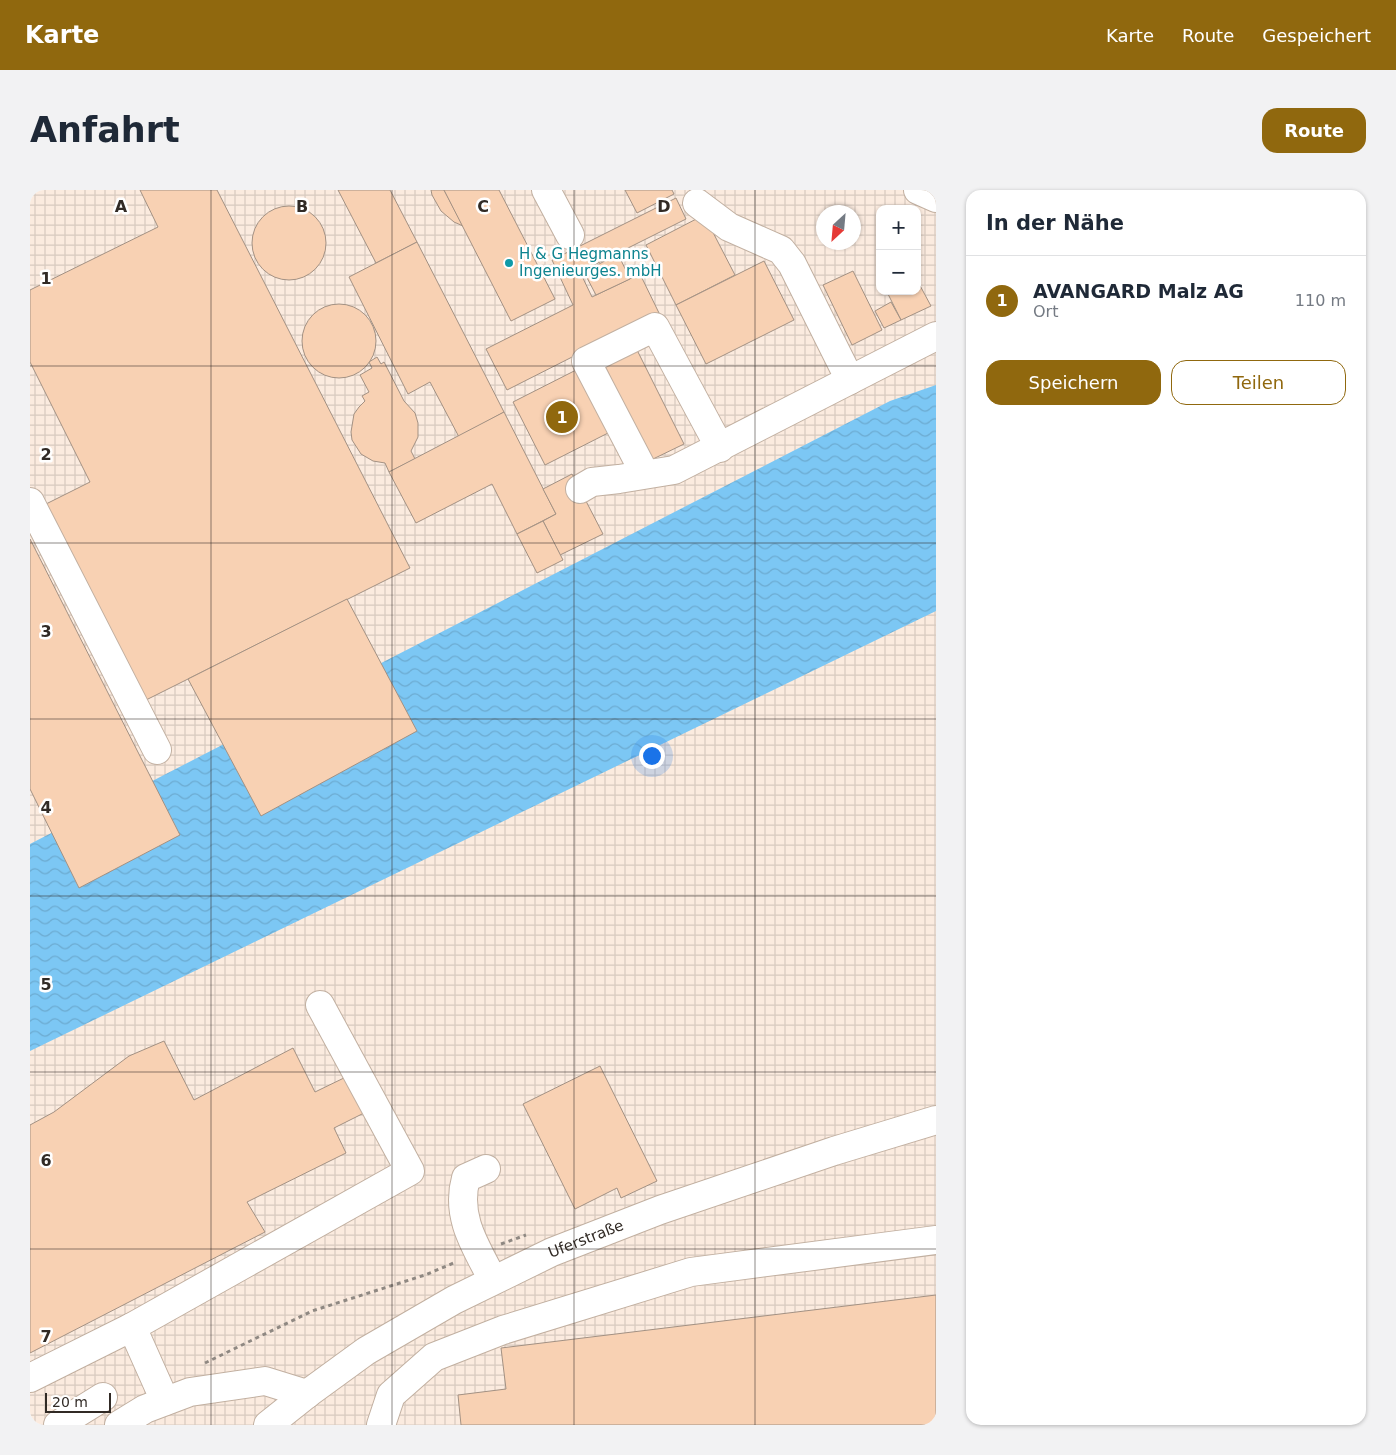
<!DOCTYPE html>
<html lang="de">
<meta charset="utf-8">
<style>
body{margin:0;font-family:"DejaVu Sans",sans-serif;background:#f2f2f3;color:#1f2937}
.controls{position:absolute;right:15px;top:15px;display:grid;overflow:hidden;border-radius:10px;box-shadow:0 1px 4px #0004}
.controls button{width:45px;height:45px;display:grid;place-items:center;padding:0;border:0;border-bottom:1px solid #e0e1e3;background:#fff;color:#1f2937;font:25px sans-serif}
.compass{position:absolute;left:786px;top:15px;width:45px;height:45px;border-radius:50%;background:#fff;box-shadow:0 1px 4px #0004;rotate:206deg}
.scale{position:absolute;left:15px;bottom:12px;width:66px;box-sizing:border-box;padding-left:5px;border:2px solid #312a25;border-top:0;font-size:14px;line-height:18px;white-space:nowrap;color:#312a25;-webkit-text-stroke:4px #fff;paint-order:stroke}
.you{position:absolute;left:621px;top:565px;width:18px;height:18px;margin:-12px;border:4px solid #fff;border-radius:50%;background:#1a73e8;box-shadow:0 0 0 8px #1a73e833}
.badge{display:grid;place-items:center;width:32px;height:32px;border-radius:50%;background:#90680e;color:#fff;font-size:16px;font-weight:700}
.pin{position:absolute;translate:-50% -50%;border:2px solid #fff;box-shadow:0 1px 5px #0006}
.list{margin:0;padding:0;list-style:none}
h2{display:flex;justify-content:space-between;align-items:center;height:65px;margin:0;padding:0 20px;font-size:21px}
h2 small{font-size:16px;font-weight:400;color:#747a83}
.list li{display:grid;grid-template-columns:32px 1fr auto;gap:15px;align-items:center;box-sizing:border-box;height:90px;padding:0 20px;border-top:1px solid #e0e1e3}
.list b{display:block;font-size:19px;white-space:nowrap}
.list p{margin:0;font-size:16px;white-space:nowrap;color:#747a83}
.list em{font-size:16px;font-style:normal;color:#747a83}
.actions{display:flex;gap:10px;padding:15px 20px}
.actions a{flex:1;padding:11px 0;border:1px solid #90680e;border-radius:15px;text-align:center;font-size:18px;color:#90680e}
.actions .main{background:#90680e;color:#fff}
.map{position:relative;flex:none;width:906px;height:1235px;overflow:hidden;border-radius:15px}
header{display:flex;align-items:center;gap:30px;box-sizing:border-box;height:70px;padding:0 25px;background:#90680e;color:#fff}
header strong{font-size:24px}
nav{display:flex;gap:28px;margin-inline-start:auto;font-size:18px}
.intro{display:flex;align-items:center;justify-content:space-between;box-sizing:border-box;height:120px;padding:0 30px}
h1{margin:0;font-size:35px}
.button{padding:12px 22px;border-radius:15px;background:#90680e;color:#fff;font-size:18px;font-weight:700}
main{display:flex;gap:30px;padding:0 30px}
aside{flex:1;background:#fff;border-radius:15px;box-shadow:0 1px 4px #0004}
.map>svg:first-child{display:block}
.industrial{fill:url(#industrial-grid);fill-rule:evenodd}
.water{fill:url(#water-waves)}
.building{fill:#f8d1b3;stroke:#a39183}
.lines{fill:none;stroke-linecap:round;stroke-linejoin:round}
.minor-casing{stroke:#c2b0a1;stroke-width:30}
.major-casing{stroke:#c2b0a1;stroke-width:30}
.path{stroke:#8f8882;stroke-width:3;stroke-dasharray:4 4;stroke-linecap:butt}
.minor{stroke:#fff;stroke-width:28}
.major{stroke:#fff;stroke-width:28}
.grid{fill:none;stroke:#312a25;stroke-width:1;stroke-opacity:0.55}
.culture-dot{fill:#0f9aa8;stroke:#fff;stroke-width:2}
.labels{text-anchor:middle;stroke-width:5;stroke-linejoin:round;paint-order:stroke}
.culture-label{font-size:15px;fill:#0d838f;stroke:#fff;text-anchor:start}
.street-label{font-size:15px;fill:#312a25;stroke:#fff}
.grid-label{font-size:16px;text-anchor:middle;font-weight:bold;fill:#312a25;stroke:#fff;stroke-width:5;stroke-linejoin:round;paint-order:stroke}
</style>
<header>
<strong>Karte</strong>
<nav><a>Karte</a><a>Route</a><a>Gespeichert</a></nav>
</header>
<div class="intro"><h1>Anfahrt</h1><a class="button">Route</a></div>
<main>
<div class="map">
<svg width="906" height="1235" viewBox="0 0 906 1235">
<defs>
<pattern id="industrial-grid" width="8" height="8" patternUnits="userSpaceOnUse" patternTransform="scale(1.25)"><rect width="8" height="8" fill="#fbebdf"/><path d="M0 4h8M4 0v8" fill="none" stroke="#d8cabf"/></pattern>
<pattern id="water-waves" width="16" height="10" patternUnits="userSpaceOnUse" patternTransform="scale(1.25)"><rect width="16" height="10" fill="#7cc7f4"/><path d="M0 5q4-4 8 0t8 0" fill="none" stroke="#6cabd1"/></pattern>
</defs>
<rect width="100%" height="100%" fill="#fff7f0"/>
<path class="industrial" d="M 0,0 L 906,0 L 906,1235 L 0,1235 ZM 850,19 L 887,19 L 887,101 L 850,101 ZM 794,22 L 824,22 L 824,52 L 794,52 Z"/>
<path class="water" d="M 906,195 L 906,421 L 0,861 L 0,654 L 860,211 Z"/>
<g class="building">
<path d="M 110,0 L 187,0 L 380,378 L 116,510 L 16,314 L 60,292 L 0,172 L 0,100 L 128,37 Z"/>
<path d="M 308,0 L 360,0 L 387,52 L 346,73 Z"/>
<path d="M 401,0 L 414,0 L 433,36 L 424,32 L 411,21 L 402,5 Z"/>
<path d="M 414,0 L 469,0 L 525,109 L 481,131 Z"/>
<path d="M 595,0 L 642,0 L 644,4 L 607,23 Z"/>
<path d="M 646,8 L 656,29 L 550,82 L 562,107 L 610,84 L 629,123 L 477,200 L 456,159 L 543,115 L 522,70 Z"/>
<circle cx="259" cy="53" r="37"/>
<path d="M 674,25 L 705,85 L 646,115 L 616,55 Z"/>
<path d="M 387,52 L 474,222 L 429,247 L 400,192 L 378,204 L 319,87 Z"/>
<path d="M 588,64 L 600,89 L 566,105 L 554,82 Z"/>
<path d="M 734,71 L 764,130 L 676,174 L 646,115 Z"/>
<path d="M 823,81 L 852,140 L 822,155 L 793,95 Z"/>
<path d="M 887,90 L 901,116 L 871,130 L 858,104 L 864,101 L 887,101 Z"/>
<path d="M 861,112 L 871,130 L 854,138 L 845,121 Z"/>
<circle cx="309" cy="151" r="37"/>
<path d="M 604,154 L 654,254 L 621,270 L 572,170 Z"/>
<path d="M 347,167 L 351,174 L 354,172 L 374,211 L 385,223 L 388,233 L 388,247 L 381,261 L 385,269 L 359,282 L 355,273 L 343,271 L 331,264 L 322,250 L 321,242 L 324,224 L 329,217 L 335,211 L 332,206 L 339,202 L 330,185 L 342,178 L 339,172 Z"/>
<path d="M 550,178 L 582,241 L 515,275 L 483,212 Z"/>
<path d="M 474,222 L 526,324 L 487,344 L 462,294 L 386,333 L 359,282 Z"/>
<path d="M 542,284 L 573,344 L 530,365 L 513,331 L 526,324 L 513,299 Z"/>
<path d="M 513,331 L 533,370 L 507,383 L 487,344 Z"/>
<path d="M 0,349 L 150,645 L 49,698 L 0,599 Z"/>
<path d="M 317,409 L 387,541 L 231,626 L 158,489 Z"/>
<path d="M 134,851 L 164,910 L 263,858 L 285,902 L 318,886 L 336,922 L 304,938 L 316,963 L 217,1012 L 235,1042 L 0,1163 L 0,935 L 24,922 L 99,866 Z"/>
<path d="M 570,876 L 627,991 L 591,1008 L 587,998 L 545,1019 L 493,914 Z"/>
<path d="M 906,1105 L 906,1235 L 431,1235 L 428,1205 L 476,1199 L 471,1158 Z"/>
</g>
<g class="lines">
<g class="minor-casing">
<g id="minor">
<path d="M 516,0 L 540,45"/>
<path d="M 888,0 L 906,8"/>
<path d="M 667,13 L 699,37 L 751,60 L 762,74 L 820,190"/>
<path d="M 615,284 L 556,171 L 625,137 L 690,258"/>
<path d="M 550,299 L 562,292 L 589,289 L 644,280 L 906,146"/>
<path d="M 0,312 L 127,560"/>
<path d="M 456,979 L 436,988 C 425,1027 446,1057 463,1090"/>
<path d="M 102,1137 L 380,981 L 290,815"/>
<path d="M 0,1188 L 102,1137 L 135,1211"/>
<path d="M 28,1235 L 73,1207"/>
<path d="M 89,1235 L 115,1219 L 160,1202 L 235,1191 L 277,1204"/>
<path d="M 351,1235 L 361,1205 L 404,1167 L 473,1140 L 661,1082 L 906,1050"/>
</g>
</g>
<g class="major-casing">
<g id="major">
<path id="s1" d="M 238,1235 L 277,1204 L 336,1161 L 424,1110 L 522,1062 L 630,1020 L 804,961 L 906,930"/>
</g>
</g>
<g class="path">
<path d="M 471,1054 L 496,1045"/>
<path d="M 175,1173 L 282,1121 L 395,1085 L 426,1072"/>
</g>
<use href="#minor" class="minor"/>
<use href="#major" class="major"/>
</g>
<path class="grid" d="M 181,0 L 181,1235M 362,0 L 362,1235M 544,0 L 544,1235M 725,0 L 725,1235M 0,176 L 906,176M 0,353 L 906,353M 0,529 L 906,529M 0,706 L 906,706M 0,882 L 906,882M 0,1059 L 906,1059"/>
<circle class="culture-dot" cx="479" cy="73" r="5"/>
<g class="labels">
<g class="culture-label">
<text x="489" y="69">H &amp; G Hegmanns<tspan x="489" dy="17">Ingenieurges. mbH</tspan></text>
</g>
<g class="street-label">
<text dy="5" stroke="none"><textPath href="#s1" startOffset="370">Uferstraße</textPath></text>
</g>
</g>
<g class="grid-label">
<text x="91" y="22">A</text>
<text x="272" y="22">B</text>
<text x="453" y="22">C</text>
<text x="634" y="22">D</text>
<text x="16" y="94">1</text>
<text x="16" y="270">2</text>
<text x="16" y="447">3</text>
<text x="16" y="623">4</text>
<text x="16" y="800">5</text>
<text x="16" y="976">6</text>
<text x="16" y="1152">7</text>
</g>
</svg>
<div class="controls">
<button>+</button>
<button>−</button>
</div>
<svg class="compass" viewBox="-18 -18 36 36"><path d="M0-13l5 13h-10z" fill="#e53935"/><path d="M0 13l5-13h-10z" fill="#747a83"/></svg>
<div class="scale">20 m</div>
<div class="you"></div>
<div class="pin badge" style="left:532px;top:227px">1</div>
</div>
<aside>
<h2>In der Nähe<small></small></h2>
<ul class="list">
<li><span class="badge">1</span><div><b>AVANGARD Malz AG</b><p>Ort</p></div><em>110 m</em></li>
</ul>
<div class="actions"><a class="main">Speichern</a><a>Teilen</a></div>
</aside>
</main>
